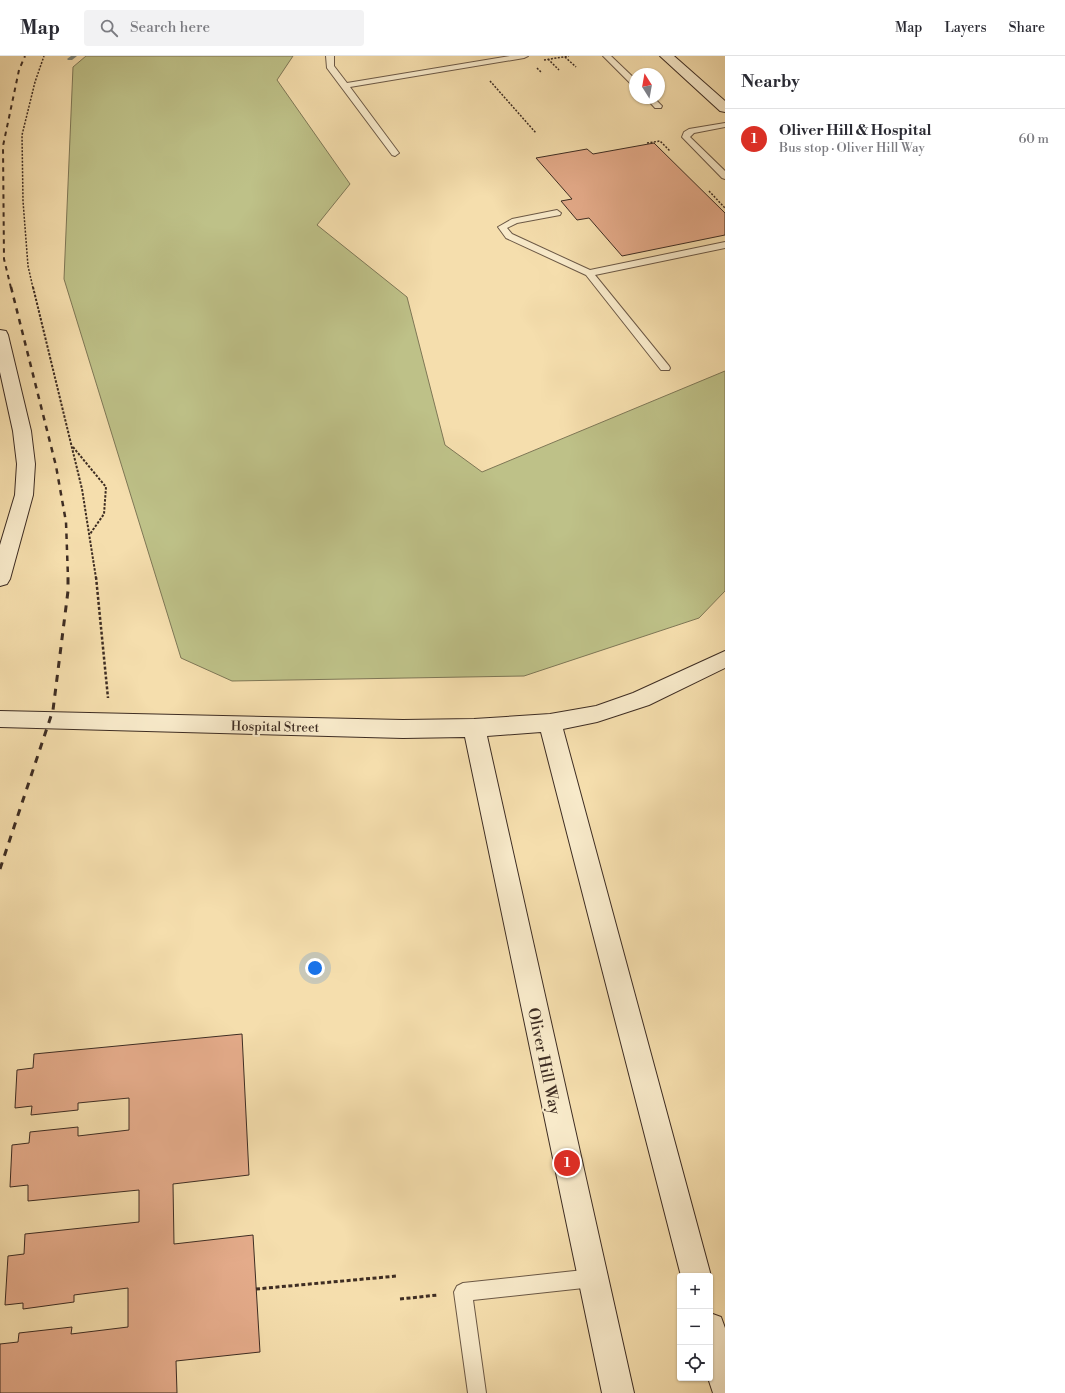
<!DOCTYPE html>
<meta charset="utf-8">
<style>
body{margin:0;font-family:"Libre Bodoni",serif;background:#f2f2f3;color:#2b2b33}
.controls{position:absolute;right:12px;bottom:12px;display:grid;overflow:hidden;border-radius:4px;box-shadow:0 1px 3px #0004}
.controls button{width:36px;height:36px;display:grid;place-items:center;padding:0;border:0;border-bottom:1px solid #e1e1e2;background:#fff;color:#2b2b33;font:20px sans-serif}
.compass{position:absolute;left:629px;top:12px;width:36px;height:36px;border-radius:50%;background:#fff;box-shadow:0 1px 3px #0004;rotate:349deg}
.you{position:absolute;left:315px;top:912px;width:14px;height:14px;margin:-10px;border:3px solid #fff;border-radius:50%;background:#1a73e8;box-shadow:0 0 0 6px #1a73e833}
.badge{display:grid;place-items:center;width:26px;height:26px;border-radius:50%;background:#d93025;color:#fff;font-size:13px;font-weight:700}
.pin{position:absolute;translate:-50% -50%;border:2px solid #fff;box-shadow:0 1px 4px #0006}
.list{margin:0;padding:0;list-style:none}
h2{display:flex;justify-content:space-between;align-items:center;height:52px;margin:0;padding:0 16px;font-size:17px}
h2 small{font-size:13px;font-weight:400;color:#7c7c81}
.list li{display:grid;grid-template-columns:26px 1fr auto;gap:12px;align-items:center;box-sizing:border-box;height:60px;padding:0 16px;border-top:1px solid #e1e1e2}
.list b{display:block;font-size:15px;white-space:nowrap}
.list p{margin:0;font-size:13px;white-space:nowrap;color:#7c7c81}
.list em{font-size:13px;font-style:normal;color:#7c7c81}
.icon{flex:none;width:22px;height:22px;fill:none;stroke:currentColor;stroke-width:2;stroke-linecap:round;stroke-linejoin:round}
.map{position:relative;flex:none;width:725px;height:1337px;overflow:hidden}
header{display:flex;align-items:center;gap:24px;box-sizing:border-box;height:56px;padding:0 20px;background:#fff;border-bottom:1px solid #e1e1e2}
header strong{font-size:19px}
nav{display:flex;gap:22px;margin-inline-start:auto;font-size:14px}
.search{width:280px;height:36px;background:#f2f2f3;display:flex;align-items:center;gap:10px;box-sizing:border-box;padding:0 14px;border-radius:4px;color:#7c7c81;font-size:15px}
main{display:flex}
aside{flex:1;background:#fff}
.map>svg:first-child{display:block}
.green{fill:#bec188;stroke:#7e7756}
.lines{fill:none;stroke-linecap:round;stroke-linejoin:round}
.stream{fill:#788279;fill-rule:evenodd}
.building{fill:#e4ab8a;stroke:#3e2d23}
.lane-casing{stroke:#6c5946;stroke-width:2}
.secondary-casing{stroke:#3e2d23;stroke-width:2}
.path-far3{stroke:#3e2d23;stroke-width:1.5;stroke-dasharray:2 1.5;stroke-linecap:butt}
.path-far2{stroke:#3e2d23;stroke-width:2;stroke-dasharray:2.5 1.5;stroke-linecap:butt}
.path-far1{stroke:#3e2d23;stroke-width:2.5;stroke-dasharray:3 2;stroke-linecap:butt}
.path{stroke:#3e2d23;stroke-width:3;stroke-dasharray:4 2.5;stroke-linecap:butt}
.lane{fill:#f8eaca;fill-rule:evenodd}
.secondary{fill:#f8eaca;fill-rule:evenodd}
.rail-far2{stroke:#3e2d23;stroke-width:2;stroke-dasharray:4.5 4.5;stroke-linecap:butt}
.rail-far1{stroke:#3e2d23;stroke-width:2.5;stroke-dasharray:5.5 5.5;stroke-linecap:butt}
.rail{stroke:#3e2d23;stroke-width:3;stroke-dasharray:7 7;stroke-linecap:butt}
.labels{text-anchor:middle;stroke-width:4;stroke-linejoin:round;paint-order:stroke}
.street-label{font-size:13px;fill:#3e2d23;stroke:#f8eaca}
.near-street-label{font-size:16px;fill:#3e2d23;stroke:#f8eaca}
</style>
<header>
<strong>Map</strong>
<div class="search"><svg class="icon" aria-label="search" viewBox="0 0 24 24"><circle cx="10" cy="10" r="6"/><path d="M15 15l6 6"/></svg>Search here</div>
<nav><a>Map</a><a>Layers</a><a>Share</a></nav>
</header>
<main>
<div class="map">
<svg width="725" height="1337" viewBox="0 0 725 1337">
<rect width="100%" height="100%" fill="#f5dead"/>
<filter id="stains"><feTurbulence type="fractalNoise" baseFrequency=".005" numOctaves="4"/><feColorMatrix values="0 0 0 0 .2 0 0 0 0 .09 0 0 0 0 .02 0 0 0 .5 -.17"/></filter>
<radialGradient id="worn" r=".72"><stop offset=".6" stop-color="#630" stop-opacity="0"/><stop offset="1" stop-color="#630" stop-opacity=".3"/></radialGradient>
<path class="green" d="M 86,0 L 293,0 L 277,24 L 350,128 L 317,169 L 407,241 L 445,389 L 482,416 L 725,315 L 725,535 L 699,562 L 524,620 L 232,625 L 181,602 L 64,223 L 73,11 Z"/>
<g class="lines">
<path class="stream" d="M 71,0 L 77,0 L 72,4 L 68,4 L 67,3 Z"/>
</g>
<g class="building">
<path d="M 654,87 L 725,157 L 725,179 L 622,200 L 589,162 L 577,164 L 561,145 L 572,143 L 536,102 L 587,93 L 593,98 Z"/>
<path d="M 242,978 L 249,1119 L 173,1128 L 174,1188 L 253,1179 L 260,1296 L 176,1305 L 177,1337 L 0,1337 L 0,1288 L 18,1286 L 19,1277 L 72,1271 L 71,1278 L 128,1271 L 128,1232 L 74,1239 L 74,1246 L 23,1253 L 23,1247 L 5,1249 L 8,1200 L 24,1198 L 25,1178 L 139,1166 L 139,1134 L 28,1145 L 28,1129 L 10,1131 L 12,1089 L 29,1087 L 30,1076 L 78,1071 L 78,1080 L 129,1074 L 129,1042 L 78,1047 L 78,1054 L 31,1059 L 32,1050 L 15,1052 L 17,1014 L 33,1012 L 34,998 Z"/>
</g>
<g class="lines">
<g class="lane-casing">
<g id="lane">
<path d="M 326,0 L 334,0 L 334,10 L 347,27 L 510,0 L 528,0 L 524,2 L 350,31 L 399,97 L 395,100 L 392,99 L 327,12 Z"/>
<path d="M 603,0 L 611,0 L 635,23 L 635,29 L 632,29 Z"/>
<path d="M 646,42 L 654,42 L 662,50 L 661,52 L 655,52 Z"/>
<path d="M 725,67 L 725,71 L 694,77 L 690,81 L 725,115 L 725,123 L 722,122 L 682,81 L 684,76 L 689,73 Z"/>
<path d="M 557,154 L 561,157 L 560,159 L 517,167 L 507,172 L 512,178 L 590,214 L 725,186 L 725,192 L 595,219 L 669,310 L 670,312 L 669,314 L 661,314 L 586,219 L 506,182 L 498,171 L 512,163 Z"/>
<path d="M 593,1213 L 599,1216 L 602,1222 L 599,1228 L 593,1231 L 473,1244 L 486,1337 L 468,1337 L 454,1236 L 457,1230 L 463,1227 Z"/>
</g>
</g>
<g class="secondary-casing">
<g id="secondary">
<path d="M 660,0 L 674,0 L 725,45 L 725,56 L 720,55 Z"/>
<path d="M 0,274 L 6,275 L 8,279 L 31,375 L 35,408 L 33,439 L 10,523 L 7,528 L 0,530 L 0,489 L 15,439 L 17,408 L 13,375 L 0,316 Z"/>
<path d="M 725,595 L 725,612 L 649,649 L 597,666 L 563,673 L 711,1220 L 710,1222 L 710,1220 L 681,1220 L 541,676 L 487,680 L 634,1337 L 602,1337 L 465,681 L 403,682 L 0,671 L 0,655 L 403,664 L 474,663 L 550,658 L 596,650 L 633,637 Z"/>
<path d="M 710,1257 L 721,1261 L 725,1272 L 725,1337 L 713,1337 L 708,1322 L 710,1322 Z"/>
</g>
</g>
<g class="path-far3">
<path d="M 565,1 L 576,11"/>
<path d="M 548,3 L 559,14"/>
<path d="M 544,4 L 569,0"/>
<path d="M 537,12 L 542,17"/>
<path d="M 490,25 L 536,77"/>
<path d="M 647,87 L 660,85 L 670,95"/>
<path d="M 709,135 L 725,152"/>
<path d="M 33,232 L 28,210 L 23,145 L 22,79 L 35,26 L 44,0"/>
</g>
<g class="path-far2">
<path d="M 33,231 L 82,433 L 96,522"/>
<path d="M 73,391 L 106,431 L 104,458 L 90,478"/>
</g>
<path class="path-far1" d="M 96,521 L 108,642"/>
<g class="path">
<path d="M 256,1233 L 397,1220"/>
<path d="M 400,1243 L 438,1239"/>
</g>
<use href="#lane" class="lane"/>
<use href="#secondary" class="secondary"/>
<path class="rail-far2" d="M 11,232 L 4,203 L 3,90 L 19,14 L 25,0"/>
<path class="rail-far1" d="M 11,231 L 56,410 L 66,466 L 68,522"/>
<path class="rail" d="M 0,813 L 53,654 L 68,535 L 68,521"/>
</g>
<g class="labels">
<g class="street-label">
<text transform="translate(275 670) rotate(1)" y="5">Hospital Street</text>
</g>
<g class="near-street-label">
<text transform="translate(545 1005) rotate(78)" y="6">Oliver Hill Way</text>
</g>
</g>
<rect width="100%" height="100%" filter="url(#stains)"/>
<rect width="100%" height="100%" fill="url(#worn)"/>
</svg>
<div class="controls">
<button>+</button>
<button>−</button>
<button><svg class="icon" aria-label="locate" viewBox="0 0 24 24"><circle cx="12" cy="12" r="6"/><path d="M12 2v4M12 18v4M2 12h4M18 12h4"/></svg></button>
</div>
<svg class="compass" viewBox="-18 -18 36 36"><path d="M0-13l5 13h-10z" fill="#e53935"/><path d="M0 13l5-13h-10z" fill="#7c7c81"/></svg>
<div class="you"></div>
<div class="pin badge" style="left:567px;top:1107px">1</div>
</div>
<aside>
<h2>Nearby<small></small></h2>
<ul class="list">
<li><span class="badge">1</span><div><b>Oliver Hill &amp; Hospital</b><p>Bus stop · Oliver Hill Way</p></div><em>60 m</em></li>
</ul>
</aside>
</main>
